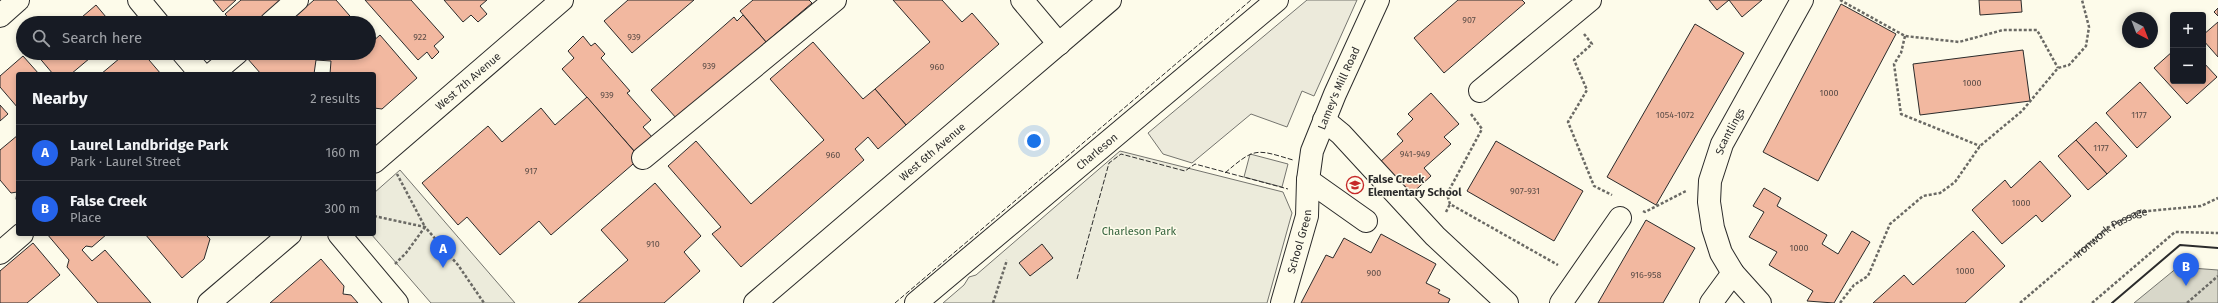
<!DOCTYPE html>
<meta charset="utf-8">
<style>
body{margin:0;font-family:"Fira Sans",sans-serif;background:#20242c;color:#f1f3f6}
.controls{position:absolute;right:12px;top:12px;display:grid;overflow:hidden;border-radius:4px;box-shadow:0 2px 6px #0003}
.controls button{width:36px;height:36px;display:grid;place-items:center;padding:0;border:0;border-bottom:1px solid #363941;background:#171b24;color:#f1f3f6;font:20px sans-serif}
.compass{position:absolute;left:2122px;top:12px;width:36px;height:36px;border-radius:50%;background:#171b24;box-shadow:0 2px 6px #0003;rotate:138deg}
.you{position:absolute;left:1034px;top:141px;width:14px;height:14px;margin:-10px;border:3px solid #fff;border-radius:50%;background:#1a73e8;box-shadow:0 0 0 6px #1a73e833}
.badge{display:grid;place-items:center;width:26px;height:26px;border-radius:50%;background:#2563eb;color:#fff;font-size:13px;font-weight:700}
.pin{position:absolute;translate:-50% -33px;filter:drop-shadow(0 1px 2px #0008)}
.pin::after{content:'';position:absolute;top:21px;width:14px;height:12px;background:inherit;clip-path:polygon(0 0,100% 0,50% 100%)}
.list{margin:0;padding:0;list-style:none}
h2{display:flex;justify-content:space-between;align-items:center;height:52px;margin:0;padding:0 16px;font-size:17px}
h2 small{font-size:13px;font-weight:400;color:#9ea1a6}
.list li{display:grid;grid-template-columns:26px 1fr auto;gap:12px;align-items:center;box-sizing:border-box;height:56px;padding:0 16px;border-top:1px solid #363941}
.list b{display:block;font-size:15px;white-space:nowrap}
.list p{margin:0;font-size:13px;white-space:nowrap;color:#9ea1a6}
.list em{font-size:13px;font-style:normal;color:#9ea1a6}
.icon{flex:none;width:22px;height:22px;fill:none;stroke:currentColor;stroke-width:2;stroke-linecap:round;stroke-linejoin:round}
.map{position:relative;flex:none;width:2218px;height:303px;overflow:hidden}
.search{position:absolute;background:#171b24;box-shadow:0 2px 6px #0003;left:16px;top:16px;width:360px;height:44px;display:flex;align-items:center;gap:10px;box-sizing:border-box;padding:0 14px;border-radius:22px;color:#9ea1a6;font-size:15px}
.panel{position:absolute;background:#171b24;box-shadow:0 2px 6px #0003;left:16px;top:72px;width:360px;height:164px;border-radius:4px}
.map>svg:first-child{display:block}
.green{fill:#ecebdb;stroke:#74746e}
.parking{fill:#eceadb;stroke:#74746e}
.water{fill:#d8d7c9;stroke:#74746e}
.building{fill:#f2b8a0;stroke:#2b2b2b}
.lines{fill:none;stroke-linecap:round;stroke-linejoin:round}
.minor-casing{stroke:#2b2b2b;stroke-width:24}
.major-casing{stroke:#2b2b2b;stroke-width:24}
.path{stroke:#6a6964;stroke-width:2.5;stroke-dasharray:3 2;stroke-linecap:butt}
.minor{stroke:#fdfbea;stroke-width:22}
.major{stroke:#fdfbea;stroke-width:22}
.fence{stroke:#2b2b2b;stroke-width:1;stroke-dasharray:5 2;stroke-linecap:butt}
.wall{stroke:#2b2b2b;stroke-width:2}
.labels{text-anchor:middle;stroke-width:3;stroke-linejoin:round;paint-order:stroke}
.number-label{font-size:9px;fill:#5d4e48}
.street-label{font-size:11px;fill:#2b2b2b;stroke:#fdfbea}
.poi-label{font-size:11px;font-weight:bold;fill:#2b2b2b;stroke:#fdfbea;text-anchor:start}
.park-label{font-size:11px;fill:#34623c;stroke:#fdfbea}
</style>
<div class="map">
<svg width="2218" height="303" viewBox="0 0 2218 303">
<rect width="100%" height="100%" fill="#fdfbea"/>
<g class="green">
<path d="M 1120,151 L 1283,192 L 1292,213 L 1267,303 L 943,303 L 964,285 L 969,277 L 976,275 Z"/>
<path d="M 1250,154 L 1288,164 L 1282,187 L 1244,177 Z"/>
<path d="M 400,170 L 515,303 L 431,303 L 371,234 L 374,234 L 374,193 Z"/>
</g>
<path class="parking" d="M 1307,0 L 1357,0 L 1314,96 L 1302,91 L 1287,127 L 1251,114 L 1192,163 L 1163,154 L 1148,133 Z"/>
<path class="water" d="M 2178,267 L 2218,270 L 2218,303 L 2134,303 Z"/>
<g class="building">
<path d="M 213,0 L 236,0 L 223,12 Z"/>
<path d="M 241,0 L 285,0 L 264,23 L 233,23 L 225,14 Z"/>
<path d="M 314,0 L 336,0 L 356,23 L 288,23 Z"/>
<path d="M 365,0 L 411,0 L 444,37 L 434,46 L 439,52 L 432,59 L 427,52 L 418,60 Z"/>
<path d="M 444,0 L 487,0 L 480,6 L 487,14 L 478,22 L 471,15 L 463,22 Z"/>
<path d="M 628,0 L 694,0 L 632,53 L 604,21 Z"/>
<path d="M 753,0 L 809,0 L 812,3 L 766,42 L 740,11 Z"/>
<path d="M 893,0 L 942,0 L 962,22 L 972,13 L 999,44 L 906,125 L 875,89 L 930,42 Z"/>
<path d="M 1458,0 L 1522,0 L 1525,3 L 1444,73 L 1414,38 Z"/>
<path d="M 1709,0 L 1762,0 L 1742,17 L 1729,0 L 1717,10 Z"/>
<path d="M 1979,0 L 2021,0 L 2022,12 L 1980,15 Z"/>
<path d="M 1841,4 L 1896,34 L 1818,181 L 1763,152 Z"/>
<path d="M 96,5 L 111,23 L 75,23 Z"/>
<path d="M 2218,8 L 2218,16 L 2214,12 Z"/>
<path d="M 743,15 L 766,42 L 677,119 L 651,90 L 734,17 L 737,21 Z"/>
<path d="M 2218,22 L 2218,57 L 2203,40 L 2203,35 Z"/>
<path d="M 1695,24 L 1744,53 L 1656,205 L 1607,177 Z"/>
<path d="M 380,35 L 417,78 L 382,109 L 374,108 L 374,110 L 374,74 L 330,74 L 331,61 L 316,60 L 314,74 L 261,74 L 247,58 L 253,53 L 369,53 L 369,38 L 372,42 Z"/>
<path d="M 583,36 L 591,46 L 595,43 L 605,54 L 601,58 L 630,91 L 627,93 L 651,120 L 643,127 L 653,138 L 636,153 L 562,69 L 574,58 L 568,51 Z"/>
<path d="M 813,42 L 863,99 L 875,89 L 906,125 L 878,149 L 868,137 L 855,149 L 864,160 L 741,267 L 712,234 L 721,227 L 668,166 L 696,141 L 751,204 L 824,140 L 770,79 Z"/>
<path d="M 2023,50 L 2030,101 L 1920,115 L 1913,64 Z"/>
<path d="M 2173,51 L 2173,81 L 2203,81 L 2203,62 L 2217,77 L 2187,104 L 2154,68 Z"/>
<path d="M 40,53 L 96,53 L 71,74 L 53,74 L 37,55 Z"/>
<path d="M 126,53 L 143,53 L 161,74 L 101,74 Z"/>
<path d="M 23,56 L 39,74 L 18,74 L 18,108 L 0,87 L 0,76 Z"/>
<path d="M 2140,82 L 2171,117 L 2137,148 L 2106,113 Z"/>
<path d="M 1431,93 L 1459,124 L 1444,137 L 1451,144 L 1424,168 L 1431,176 L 1409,196 L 1379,163 L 1403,141 L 1397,134 L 1413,119 L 1408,114 Z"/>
<path d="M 587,97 L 640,158 L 551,235 L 539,221 L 500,255 L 467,217 L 458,225 L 422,183 L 488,126 L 502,142 L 541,108 L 555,125 Z"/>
<path d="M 0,105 L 8,114 L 0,121 Z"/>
<path d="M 2096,122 L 2127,156 L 2107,174 L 2076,140 Z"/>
<path d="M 18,135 L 18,202 L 16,199 L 17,192 L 11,193 L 0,180 L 0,150 Z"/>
<path d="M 2076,140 L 2107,174 L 2088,190 L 2058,156 Z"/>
<path d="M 1496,141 L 1583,191 L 1554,241 L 1467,191 Z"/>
<path d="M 2040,161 L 2071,196 L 2042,222 L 2036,215 L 2002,244 L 1972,210 L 2005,180 L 2011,188 Z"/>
<path d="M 655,183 L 701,236 L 684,252 L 700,271 L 664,303 L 578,303 L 628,260 L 601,230 Z"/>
<path d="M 1764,188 L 1781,198 L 1777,206 L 1827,235 L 1822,244 L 1838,254 L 1852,231 L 1870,242 L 1834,303 L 1807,301 L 1813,291 L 1769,265 L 1777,252 L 1749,237 L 1764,212 L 1753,206 Z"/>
<path d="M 1646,220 L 1695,248 L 1663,303 L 1598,303 Z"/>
<path d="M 1973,231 L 2005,266 L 1965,303 L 1873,303 L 1904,275 L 1913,285 Z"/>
<path d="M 47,234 L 107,234 L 92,247 L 86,246 L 82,250 L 92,261 L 105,250 L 151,303 L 98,303 L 67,267 L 69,260 Z"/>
<path d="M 145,234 L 205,234 L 210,239 L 204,259 L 182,278 Z"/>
<path d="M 1381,234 L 1436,264 L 1426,283 L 1440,290 L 1438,293 L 1450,299 L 1448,303 L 1301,303 L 1326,255 L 1333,258 L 1344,238 L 1371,253 Z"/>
<path d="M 33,243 L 60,275 L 27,303 L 0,303 L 0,271 Z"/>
<path d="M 1042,244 L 1053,258 L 1030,276 L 1019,263 Z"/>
<path d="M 321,259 L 344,286 L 343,294 L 351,295 L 358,303 L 270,303 Z"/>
</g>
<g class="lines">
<g class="minor-casing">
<g id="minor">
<path d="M 139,0 L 158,23"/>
<path d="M 0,16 L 18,0"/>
<path d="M 271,23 L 297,0"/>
<path d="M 183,53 L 201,74"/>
<path d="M 212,74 L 237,53"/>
<path d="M 1480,91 L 1590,0"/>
<path d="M 1324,120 L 1341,134 L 1435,236 L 1507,303"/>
<path d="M 643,158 L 835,0"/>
<path id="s2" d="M 374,162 L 562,0"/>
<path d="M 1308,180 L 1366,221"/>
<path d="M 339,234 L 397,303"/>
<path d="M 0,253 L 22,234"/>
<path d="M 209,303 L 290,234"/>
<path id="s3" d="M 916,303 L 1277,0"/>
<path id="s4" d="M 1282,303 L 1307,216 L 1308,180 L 1312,151 L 1335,94 L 1378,0"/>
<path d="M 1561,303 L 1620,218"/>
<path d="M 1711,303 L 1733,273"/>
<path id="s5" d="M 1760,303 L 1733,273 L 1721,253 L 1713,228 L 1709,202 L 1710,181 L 1722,144 L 1802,0"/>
</g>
</g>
<g class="major-casing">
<g id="major">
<path d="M 1022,0 L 1059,44"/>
<path id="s6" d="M 755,303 L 1110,0"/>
</g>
</g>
<g class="path">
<path d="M 1840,0 L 1905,36 L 1959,42 L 2003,30 L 2037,30 L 2058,68"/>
<path d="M 1584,34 L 1592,44 L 1574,60 L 1587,90 L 1568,122 L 1594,186 L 1612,195"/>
<path d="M 1905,36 L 1901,53 L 1894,64 L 1901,114 L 1980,146"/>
<path d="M 1471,114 L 1482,129 L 1447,194 L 1450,204 L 1558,265"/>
<path d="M 1643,211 L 1645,212 L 1686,191"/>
<path d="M 1446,212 L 1450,204"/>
<path d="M 374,216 L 425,227 L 458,265 L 484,303"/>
<path d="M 395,264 L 406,253 L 425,227 L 397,174"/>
<path d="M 993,303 L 1007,260"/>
<path d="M 1840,303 L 1854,285 L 1868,276 L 1890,224 L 1923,196 L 1940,193 L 1955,182 L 1980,146 L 2022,111 L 2058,68 L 2069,65 L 2086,46 L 2089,27 L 2082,0"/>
<path id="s1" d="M 2020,303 L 2109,227 L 2138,212 L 2201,206 L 2218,198"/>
<path d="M 2092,303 L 2175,232 L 2218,233"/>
<path d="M 2187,303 L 2218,276"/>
</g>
<use href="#minor" class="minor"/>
<use href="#major" class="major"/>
<g class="fence">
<path d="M 1225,173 C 1255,147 1256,149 1293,160"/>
<path d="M 1077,279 L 1109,163 L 1121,154 L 1185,171 L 1195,164 L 1288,189"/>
<path d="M 895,303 L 1251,0"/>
</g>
<path class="wall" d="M 2112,303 L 2180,245 L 2218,248"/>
</g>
<defs>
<g id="school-ring" transform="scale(0.9)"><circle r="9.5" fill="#fdfbea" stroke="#c62828" stroke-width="1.5"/><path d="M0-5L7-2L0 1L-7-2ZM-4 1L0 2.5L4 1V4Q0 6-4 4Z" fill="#c62828"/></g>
</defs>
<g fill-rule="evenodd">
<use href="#school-ring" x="1355" y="185"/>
</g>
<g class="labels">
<g class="number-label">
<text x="1469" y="23">907</text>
<text x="420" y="40">922</text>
<text x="634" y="40">939</text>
<text x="709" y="69">939</text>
<text x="937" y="70">960</text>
<text x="1972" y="86">1000</text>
<text x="1829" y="96">1000</text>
<text x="607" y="98">939</text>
<text x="1675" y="118">1054-1072</text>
<text x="2139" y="118">1177</text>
<text x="2101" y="151">1177</text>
<text x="1415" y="157">941-949</text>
<text x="833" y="158">960</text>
<text x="531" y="174">917</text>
<text x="1525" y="194">907-931</text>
<text x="2021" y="206">1000</text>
<text x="653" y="247">910</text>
<text x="1799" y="251">1000</text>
<text x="1965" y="274">1000</text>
<text x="1374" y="276">900</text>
<text x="1646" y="278">916-958</text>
</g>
<g class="street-label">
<text dy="4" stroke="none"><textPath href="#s2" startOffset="124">West 7th Avenue</textPath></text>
<text dy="4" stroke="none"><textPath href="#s4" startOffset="224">Lamey's Mill Road</textPath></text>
<text dy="4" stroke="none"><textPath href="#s5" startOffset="191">Scantlings</textPath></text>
<text dy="4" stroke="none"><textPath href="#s6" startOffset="233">West 6th Avenue</textPath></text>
<text dy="4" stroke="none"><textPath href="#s3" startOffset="236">Charleson</textPath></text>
<text dy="4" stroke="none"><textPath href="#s1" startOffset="116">Ironwork Passage</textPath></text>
<text dy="4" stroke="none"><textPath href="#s4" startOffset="64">School Green</textPath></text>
</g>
<g class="poi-label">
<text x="1368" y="183">False Creek<tspan x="1368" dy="13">Elementary School</tspan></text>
</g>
<g class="park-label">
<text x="1139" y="235">Charleson Park</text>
</g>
</g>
</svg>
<div class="controls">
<button>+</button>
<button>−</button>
</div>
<svg class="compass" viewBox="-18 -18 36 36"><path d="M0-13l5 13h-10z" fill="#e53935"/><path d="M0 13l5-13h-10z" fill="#9ea1a6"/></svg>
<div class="you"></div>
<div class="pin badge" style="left:443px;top:268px">A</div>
<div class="pin badge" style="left:2186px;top:286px">B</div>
<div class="search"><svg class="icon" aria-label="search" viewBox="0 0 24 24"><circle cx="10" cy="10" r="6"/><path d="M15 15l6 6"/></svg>Search here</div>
<section class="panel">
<h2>Nearby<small>2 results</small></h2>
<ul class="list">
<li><span class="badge">A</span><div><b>Laurel Landbridge Park</b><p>Park · Laurel Street</p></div><em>160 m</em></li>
<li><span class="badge">B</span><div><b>False Creek</b><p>Place</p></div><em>300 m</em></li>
</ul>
</section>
</div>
